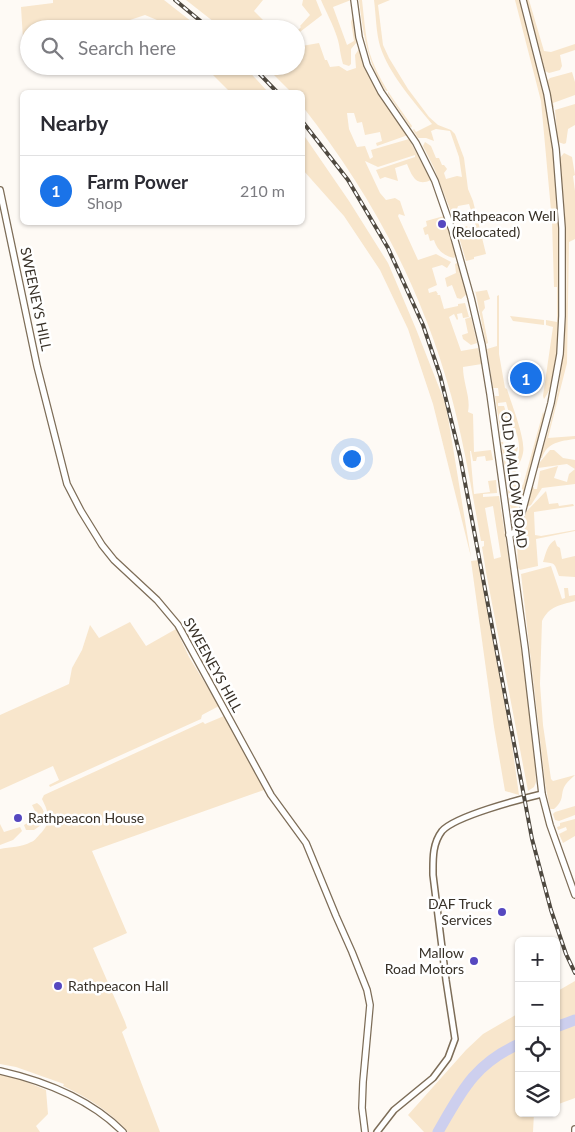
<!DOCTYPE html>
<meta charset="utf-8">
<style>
body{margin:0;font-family:Lato,sans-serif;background:#f7f7f7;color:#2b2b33}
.controls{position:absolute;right:15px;bottom:15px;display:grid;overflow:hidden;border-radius:8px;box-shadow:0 1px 4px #0004}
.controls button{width:45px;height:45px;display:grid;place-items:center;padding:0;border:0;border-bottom:1px solid #e1e1e2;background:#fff;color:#2b2b33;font:25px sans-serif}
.you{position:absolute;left:351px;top:458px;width:18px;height:18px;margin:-12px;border:4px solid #fff;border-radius:50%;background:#1a73e8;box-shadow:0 0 0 8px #1a73e833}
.badge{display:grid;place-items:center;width:32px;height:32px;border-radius:50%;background:#1a73e8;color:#fff;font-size:16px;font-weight:700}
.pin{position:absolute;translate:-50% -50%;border:2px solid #fff;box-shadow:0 1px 5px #0006}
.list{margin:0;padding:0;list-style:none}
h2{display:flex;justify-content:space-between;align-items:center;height:65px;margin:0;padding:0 20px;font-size:21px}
h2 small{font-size:16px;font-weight:400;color:#7c7c81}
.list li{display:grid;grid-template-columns:32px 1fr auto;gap:15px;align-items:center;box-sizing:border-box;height:70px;padding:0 20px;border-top:1px solid #e1e1e2}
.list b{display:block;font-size:19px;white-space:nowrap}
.list p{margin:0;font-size:16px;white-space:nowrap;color:#7c7c81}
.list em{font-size:16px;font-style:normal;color:#7c7c81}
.icon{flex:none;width:28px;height:28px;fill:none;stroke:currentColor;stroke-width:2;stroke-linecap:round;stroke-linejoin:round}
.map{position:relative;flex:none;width:575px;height:1132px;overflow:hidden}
.search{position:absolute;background:#fff;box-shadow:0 1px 4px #0004;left:20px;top:20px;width:285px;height:55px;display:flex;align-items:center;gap:12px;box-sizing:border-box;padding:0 18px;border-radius:28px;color:#7c7c81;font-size:19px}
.panel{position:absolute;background:#fff;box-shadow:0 1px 4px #0004;left:20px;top:90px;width:285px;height:135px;border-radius:8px}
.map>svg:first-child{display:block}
.green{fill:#f8e6cc;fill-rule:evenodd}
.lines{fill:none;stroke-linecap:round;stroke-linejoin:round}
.river{stroke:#cdcfee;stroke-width:11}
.minor-casing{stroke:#7d6d58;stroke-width:8}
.tertiary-casing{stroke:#7d6d58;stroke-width:8}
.minor{stroke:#fff;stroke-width:5}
.tertiary{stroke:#fff;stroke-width:5.5}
.rail-casing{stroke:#4f4940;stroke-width:4}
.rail{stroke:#fff;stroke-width:2;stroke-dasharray:5.5;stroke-linecap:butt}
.poi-dot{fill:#5648c0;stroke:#fff;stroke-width:2}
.labels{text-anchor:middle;stroke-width:5;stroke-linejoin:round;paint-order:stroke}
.poi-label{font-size:14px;fill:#373027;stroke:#fff;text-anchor:start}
.street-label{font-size:14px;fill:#373027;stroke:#fff}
</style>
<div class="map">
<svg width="575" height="1132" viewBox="0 0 575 1132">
<rect width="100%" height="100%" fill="#fefaf5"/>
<g class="green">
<path d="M 53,0 L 164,0 L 201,29 L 166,29 L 157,20 L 145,15 L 103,29 L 29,29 L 29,54 L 24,55 L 21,7 L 53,3 Z"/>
<path d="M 186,0 L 263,0 L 254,11 L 272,29 L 223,29 Z"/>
<path d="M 303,0 L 316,0 L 322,15 L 296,35 L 296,32 L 301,27 L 300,26 L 310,15 L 302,5 Z"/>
<path d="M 321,0 L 351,0 L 333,7 L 347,45 L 354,41 L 351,22 L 353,16 L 357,42 L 351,49 L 351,64 L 349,66 L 343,64 C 340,54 340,46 337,37 C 333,24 326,12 321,0 Z"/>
<path d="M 359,0 L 362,0 C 364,17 365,34 369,51 C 377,79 396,103 412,126 L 411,128 L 388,94 L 388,91 L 386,91 C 367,63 363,32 359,0 Z"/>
<path d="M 374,0 L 390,0 L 378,5 L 383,45 L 389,58 L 408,89 L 429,117 L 438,125 L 451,130 L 455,134 L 464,158 L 468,189 L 473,201 L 486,254 L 474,257 L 474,259 L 466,261 L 457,230 L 467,226 L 468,228 L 476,226 L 469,204 L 458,206 L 457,209 L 454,211 L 456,217 L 453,217 L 434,168 L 423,146 L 425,142 L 431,146 L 436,158 L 439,158 L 442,165 L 444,165 L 447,169 L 444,173 L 446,179 L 457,176 L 462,177 L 459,157 L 450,131 L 436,129 L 431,131 L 434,141 L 426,138 L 418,138 L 413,130 L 414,129 L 416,132 L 432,124 C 414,102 389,74 380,46 C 376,32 376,15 374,0 Z"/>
<path d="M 515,0 L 521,0 C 533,49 547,98 553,148 C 560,201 560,254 559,307 C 559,334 560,378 544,399 L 543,396 L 553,327 L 546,325 L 546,320 L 557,322 L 557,287 L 554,287 L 552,221 L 541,101 Z"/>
<path d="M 526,0 L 529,0 L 544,51 L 551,52 L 575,44 L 575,50 L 560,55 L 562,66 L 560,70 L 549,73 L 545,71 Z"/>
<path d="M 319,43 L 325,60 L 327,60 L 330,67 L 339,66 L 347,71 L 356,68 L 355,55 L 359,49 C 369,82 389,108 408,135 L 377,146 L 376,143 L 382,141 L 380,132 L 365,135 L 362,122 L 357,123 L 354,113 L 347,113 L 349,129 L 357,147 L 365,146 L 370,159 L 373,157 L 371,150 L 409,139 L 431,180 C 416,187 412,176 407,164 L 395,168 L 398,181 L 385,177 L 380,179 L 376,170 L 415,157 L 415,155 L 378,167 L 365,161 L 380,193 L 386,200 L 395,198 L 400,201 L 405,216 L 399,214 L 398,216 L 418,260 L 436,254 L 451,262 L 447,268 L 442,265 L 432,268 L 437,285 L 428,289 L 429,293 L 436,291 L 438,294 L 437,295 L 440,295 L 444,309 L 458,306 L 458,304 L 465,303 L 469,317 L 463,318 L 462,313 L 457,314 L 458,319 L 457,320 L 454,314 L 449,317 L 461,351 L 478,348 L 482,364 L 463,367 C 463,383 471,398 468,412 L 473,414 L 474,452 L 491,450 L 493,460 L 486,461 L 485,456 L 477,457 L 476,461 L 473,461 L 471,451 L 470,451 L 474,494 L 490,492 L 488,481 L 496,480 L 497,493 L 483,494 L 483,497 L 499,496 L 519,626 L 535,764 L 536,782 L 534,787 L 528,791 L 486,572 L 482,547 L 484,546 L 484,541 L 481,541 C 472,492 464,443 451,395 C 421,287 372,195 303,107 L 302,92 L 291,92 L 265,66 L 296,66 L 296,47 ZM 493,506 L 501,557 L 494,559 L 485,508 Z"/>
<path d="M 204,66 L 244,66 L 268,92 L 230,92 Z"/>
<path d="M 572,72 L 575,82 L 575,95 L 553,103 L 554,107 L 552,107 L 547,81 L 550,78 Z"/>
<path d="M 575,104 L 575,125 L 568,129 L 566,143 L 564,144 L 558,142 L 555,110 Z"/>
<path d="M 303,134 L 349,201 L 388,263 L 416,329 L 446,405 L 471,557 L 433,404 L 408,329 L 380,270 L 344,216 L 303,170 Z"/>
<path d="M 564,153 L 572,157 L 575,175 L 573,176 L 575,191 L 575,239 L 569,242 L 567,363 L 548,438 L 575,436 L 575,439 C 561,441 547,442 542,458 L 540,458 C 550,427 559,394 562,361 C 570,294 566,225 560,158 Z"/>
<path d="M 444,216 L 456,255 L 454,258 C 444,256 437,250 434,240 L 430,241 L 428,234 L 425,235 L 423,228 L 427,226 L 426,221 Z"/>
<path d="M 457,263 L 459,264 L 467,294 L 461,299 L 457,298 L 452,285 L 447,287 L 445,278 L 456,273 L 455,264 Z"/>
<path d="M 475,290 L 475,292 L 487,290 L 490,299 L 484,301 L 485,308 L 482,312 L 488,343 L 486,344 Z"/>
<path d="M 499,295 L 499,354 L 505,388 L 507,389 C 511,403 526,439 523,453 C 521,464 513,470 515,482 L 523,485 L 543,412 L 545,416 L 522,502 L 514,520 L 512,518 L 501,442 L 503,442 L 504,446 L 511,445 L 512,448 L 518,447 L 516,456 L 504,453 L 507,471 L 512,472 C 521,453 521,448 515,428 L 513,428 L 506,402 L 498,403 L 498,406 L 504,406 L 508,418 L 502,419 L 505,435 L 501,436 L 495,396 L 499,396 L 498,388 L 493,388 L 487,349 L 497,346 L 497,296 Z"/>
<path d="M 510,316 L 544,320 L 544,325 L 513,321 Z"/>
<path d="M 471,317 L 477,343 L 471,345 L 463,339 L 462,335 L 468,333 L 465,319 Z"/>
<path d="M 550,450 L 554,450 L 563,458 L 575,460 L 575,484 L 542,488 L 531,505 L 527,507 L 532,488 L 534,487 L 534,489 L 537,489 L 540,471 L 558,466 L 554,478 L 567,482 L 569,474 L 575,469 L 567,464 L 538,468 L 540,462 Z"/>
<path d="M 546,491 L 549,504 L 558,503 L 559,506 L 573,504 L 574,506 L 534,512 L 535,535 L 541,536 L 575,530 L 575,531 L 536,539 L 538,566 L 520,570 L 518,568 L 517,542 L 525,513 Z"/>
<path d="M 555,540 L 557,546 L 560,548 L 562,559 L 575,556 L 575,577 L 559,576 C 554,562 556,564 543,562 C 546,553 547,545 555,540 Z"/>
<path d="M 479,560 L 507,709 L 519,795 L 505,791 L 494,727 L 471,561 Z"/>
<path d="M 551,566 L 562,599 L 565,598 L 564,588 L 568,588 L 569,596 L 575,595 L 575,601 C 560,605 549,606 542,621 L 540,684 L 543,725 L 551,779 L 553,781 L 575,775 C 572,778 568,781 566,784 C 559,794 566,799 554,809 L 550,809 L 545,783 L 521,574 Z"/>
<path d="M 130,622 L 146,646 L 176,629 L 189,657 L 219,706 L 202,715 L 201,719 L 50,787 L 49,785 L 59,780 L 53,766 L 0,790 L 0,715 L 69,684 L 72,668 L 82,650 L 90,625 L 99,638 Z"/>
<path d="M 224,716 L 264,790 L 92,851 L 127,933 L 93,948 L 125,1022 L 127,1028 L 122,1032 L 160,1132 L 128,1132 C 110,1111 88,1098 63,1086 L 64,1084 L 16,1067 L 0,1064 L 0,849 C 10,847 22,847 31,842 C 35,841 37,837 40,834 C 52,822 49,813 42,799 L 44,795 L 203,722 L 205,724 Z"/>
<path d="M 37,803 C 44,808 46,815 44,823 L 34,830 L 26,830 L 24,825 L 38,817 L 32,805 Z"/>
<path d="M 575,806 L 575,815 L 559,821 L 555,820 L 553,814 L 555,812 Z"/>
<path d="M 575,819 L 575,836 L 563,843 L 559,834 L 567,830 L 566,827 L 558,830 L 557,827 L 560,826 L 560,823 Z"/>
<path d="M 0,824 L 4,832 L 20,827 L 22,831 L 13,840 L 0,845 Z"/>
<path d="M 575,981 L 575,1098 L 556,1105 L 556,992 Z"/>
<path d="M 519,1013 L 519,1113 L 534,1113 L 533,1132 L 424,1132 L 408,1115 L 466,1050 L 483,1034 Z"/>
<path d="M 0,1074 L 22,1080 L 46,1090 L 48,1114 L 36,1126 L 40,1132 L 0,1132 Z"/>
</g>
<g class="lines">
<g class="river">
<path d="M 556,1027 L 575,1020"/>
<path d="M 438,1132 C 461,1092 474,1064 519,1044"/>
</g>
<g class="minor-casing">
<path id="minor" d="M 377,1132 L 394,1110 L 433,1078 L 448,1058 L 455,1039 L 446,980 L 433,875 C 433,860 432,844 442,831 C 455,816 521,799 542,794"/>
</g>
<g class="tertiary-casing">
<g id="tertiary">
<path d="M 354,0 L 359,37 L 367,65 L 381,92 L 416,143 L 435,181 L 452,230 L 471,298 L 482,345 L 490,394 L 525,648 L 542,794 L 550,825 L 575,895"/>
<path d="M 0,190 L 37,366 L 67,484 L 81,511 L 102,545 L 114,560 L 157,600 L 178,625 L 271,795 L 306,843 L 336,916 L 352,952 L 367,990 L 370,1005 L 363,1082 L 362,1108 L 365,1132"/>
<path d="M 509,535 L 515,532 L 523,509 L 551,403 L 560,354 L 562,316 L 562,228 L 556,149 L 547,94 L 523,0"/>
<path d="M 0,1071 C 44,1081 90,1099 123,1132"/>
<path d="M 575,1132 L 575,1129"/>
</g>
</g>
<use href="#minor" class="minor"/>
<use href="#tertiary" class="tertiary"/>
<g class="rail-casing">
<g id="rail">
<path d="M 175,0 L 210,29"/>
<path d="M 252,66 L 277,92"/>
<path d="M 302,121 L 348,180 L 388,248 L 423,325 L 440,375 L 460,456 L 532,839 L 551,910 L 566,954 L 575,973"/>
</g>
</g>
<use href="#rail" class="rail"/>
</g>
<g class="poi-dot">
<circle cx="442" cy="224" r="5"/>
<circle cx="18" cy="818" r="5"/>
<circle cx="502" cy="912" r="5"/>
<circle cx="474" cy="961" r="5"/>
<circle cx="58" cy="986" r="5"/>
</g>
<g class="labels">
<g class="poi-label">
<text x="452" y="221">Rathpeacon Well<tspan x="452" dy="16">(Relocated)</tspan></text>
<text x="28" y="823">Rathpeacon House</text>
<text x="492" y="909" text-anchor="end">DAF Truck<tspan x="492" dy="16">Services</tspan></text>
<text x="464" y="958" text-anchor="end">Mallow<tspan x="464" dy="16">Road Motors</tspan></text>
<text x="68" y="991">Rathpeacon Hall</text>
</g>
<g class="street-label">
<text transform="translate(36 299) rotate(78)" y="5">SWEENEYS HILL</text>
<text transform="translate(514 480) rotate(83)" y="5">OLD MALLOW ROAD</text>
<text transform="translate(213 665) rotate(61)" y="5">SWEENEYS HILL</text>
</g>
</g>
</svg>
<div class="controls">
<button>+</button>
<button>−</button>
<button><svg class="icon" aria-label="locate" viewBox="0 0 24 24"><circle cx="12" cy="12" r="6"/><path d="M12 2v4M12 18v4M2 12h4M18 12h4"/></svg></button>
<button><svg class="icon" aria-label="layers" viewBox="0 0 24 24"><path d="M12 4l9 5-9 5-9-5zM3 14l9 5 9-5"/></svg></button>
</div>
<div class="you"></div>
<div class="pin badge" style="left:526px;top:378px">1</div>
<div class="search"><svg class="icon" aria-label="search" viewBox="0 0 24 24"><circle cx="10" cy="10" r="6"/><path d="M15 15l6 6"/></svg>Search here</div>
<section class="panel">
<h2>Nearby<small></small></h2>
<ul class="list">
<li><span class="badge">1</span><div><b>Farm Power</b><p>Shop</p></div><em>210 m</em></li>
</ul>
</section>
</div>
